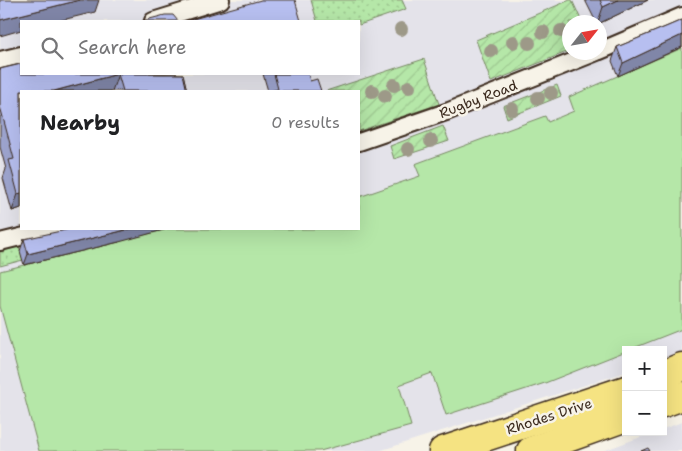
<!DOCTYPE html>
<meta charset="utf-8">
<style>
body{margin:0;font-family:"Shantell Sans",sans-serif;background:#f6f6f6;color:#202124}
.controls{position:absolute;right:15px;bottom:15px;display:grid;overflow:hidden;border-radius:0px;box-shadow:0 5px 20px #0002}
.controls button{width:45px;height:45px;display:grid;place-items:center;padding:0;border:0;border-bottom:1px solid #e0e0e0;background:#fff;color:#202124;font:25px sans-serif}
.compass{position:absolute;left:562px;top:15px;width:45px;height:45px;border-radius:50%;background:#fff;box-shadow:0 5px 20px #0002;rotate:59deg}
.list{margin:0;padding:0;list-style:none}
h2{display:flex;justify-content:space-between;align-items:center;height:65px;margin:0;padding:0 20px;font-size:21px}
h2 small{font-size:16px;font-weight:400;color:#757577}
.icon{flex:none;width:28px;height:28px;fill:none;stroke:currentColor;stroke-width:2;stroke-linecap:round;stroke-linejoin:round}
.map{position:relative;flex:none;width:682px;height:451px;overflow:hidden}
.search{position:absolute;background:#fff;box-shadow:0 5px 20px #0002;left:20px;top:20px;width:340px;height:55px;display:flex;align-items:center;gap:12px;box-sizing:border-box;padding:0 18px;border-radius:0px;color:#757577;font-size:19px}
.panel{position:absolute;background:#fff;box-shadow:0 5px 20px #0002;left:20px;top:90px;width:340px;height:140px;border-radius:0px}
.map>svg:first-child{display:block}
.built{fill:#e4e3ea;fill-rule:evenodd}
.grass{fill:url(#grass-dots);stroke:#788863}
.garden{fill:url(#garden-furrows);stroke:#788863}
.pitch{fill:#b5e7a8;stroke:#788863}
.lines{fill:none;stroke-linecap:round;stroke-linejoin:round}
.minor-casing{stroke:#3b2a1e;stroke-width:20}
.motorway-casing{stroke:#3b2a1e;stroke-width:31}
.minor{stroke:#f7f3e8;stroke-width:16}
.motorway{stroke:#f5e382;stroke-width:28}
.tree{fill:#9d9988}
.wall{fill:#9da4ce;stroke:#3b2a1e}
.shaded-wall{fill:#8086a8;stroke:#3b2a1e}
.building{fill:#b7bff0;stroke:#3b2a1e}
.labels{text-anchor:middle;stroke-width:5;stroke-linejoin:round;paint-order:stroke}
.street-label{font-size:14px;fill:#3b2a1e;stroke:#f7f3e8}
</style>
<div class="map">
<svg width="682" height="451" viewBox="0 0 682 451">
<defs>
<pattern id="grass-dots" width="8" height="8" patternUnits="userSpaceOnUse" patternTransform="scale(1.25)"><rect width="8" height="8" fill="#b5e7a8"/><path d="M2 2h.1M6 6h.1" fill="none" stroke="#9dc690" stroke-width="1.8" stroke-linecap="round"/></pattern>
<pattern id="garden-furrows" width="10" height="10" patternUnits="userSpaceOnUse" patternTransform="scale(1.25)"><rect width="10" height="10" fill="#b5e7a8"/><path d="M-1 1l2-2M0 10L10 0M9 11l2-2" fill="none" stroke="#9dc690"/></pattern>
</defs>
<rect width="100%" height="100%" fill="#f7f3e8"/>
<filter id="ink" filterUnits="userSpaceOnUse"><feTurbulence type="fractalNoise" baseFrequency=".02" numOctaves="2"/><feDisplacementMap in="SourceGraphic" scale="10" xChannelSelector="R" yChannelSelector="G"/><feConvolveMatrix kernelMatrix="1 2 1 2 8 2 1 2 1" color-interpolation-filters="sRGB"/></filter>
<g filter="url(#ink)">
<g class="built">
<path d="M 0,0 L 682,0 L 682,351 L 663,358 L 663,350 L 626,350 L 626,372 L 379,451 L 0,451 ZM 21,21 L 359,21 L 359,74 L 21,74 ZM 570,22 L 600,22 L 600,52 L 570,52 ZM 21,91 L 359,91 L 359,229 L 21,229 Z"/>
<path d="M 682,422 L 682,451 L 603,451 L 654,432 L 663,432 L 663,429 Z"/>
</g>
<g class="grass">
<path d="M 311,0 L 402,0 L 406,9 L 359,25 L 359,21 L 317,21 Z"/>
<path d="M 19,246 L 23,260 L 0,266 L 0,252 Z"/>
</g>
<g class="garden">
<path d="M 570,0 L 572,0 L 582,22 L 570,22 L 569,51 L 491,82 L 476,40 Z"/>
<path d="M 424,59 L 439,104 L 359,131 L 359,91 L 326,91 Z"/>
<path d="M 557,85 L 561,96 L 507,118 L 503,106 Z"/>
<path d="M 443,126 L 449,141 L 394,159 L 390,146 Z"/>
</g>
<path class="pitch" d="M 682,48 L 682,329 L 545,383 L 446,415 L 432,373 L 399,385 L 411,426 L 320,451 L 39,451 L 0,306 L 0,271 L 168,229 L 359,229 L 359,197 L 420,176 L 415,164 L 545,116 L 548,122 L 574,111 L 569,97 Z"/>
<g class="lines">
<g class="minor-casing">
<g id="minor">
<path d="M 153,21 L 221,0"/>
<path d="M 600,51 L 682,16"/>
<path d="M 0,60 L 21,55"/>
<path d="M 359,142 L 449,111 L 597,52"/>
<path d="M 0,242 L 53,229"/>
</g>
</g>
<g class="motorway-casing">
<g id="motorway">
<path d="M 663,375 L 682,367"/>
<path d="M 663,403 L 682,396"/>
<path d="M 443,451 L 626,390"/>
<path d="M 531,451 L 626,417"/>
</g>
</g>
<use href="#minor" class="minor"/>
<use href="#motorway" class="motorway"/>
</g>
<g class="tree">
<circle cx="401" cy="29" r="7"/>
<circle cx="561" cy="31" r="7"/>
<circle cx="543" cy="32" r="7"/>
<circle cx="513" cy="42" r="7"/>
<circle cx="529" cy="43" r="7"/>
<circle cx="491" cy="51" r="7"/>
<circle cx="394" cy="85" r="7"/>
<circle cx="409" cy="87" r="7"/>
<circle cx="372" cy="91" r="7"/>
<circle cx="551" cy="93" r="7"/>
<circle cx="385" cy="96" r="7"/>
<circle cx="538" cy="98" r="7"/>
<circle cx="512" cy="109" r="7"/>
<circle cx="431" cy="141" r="7"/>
<circle cx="408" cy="149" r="7"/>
</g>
<g class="wall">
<path d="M 585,0 L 648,0 L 600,23 L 600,22 L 596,22 Z"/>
<path d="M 682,20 L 682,47 L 618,76 L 612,61 L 617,47 L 668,26 Z"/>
<path d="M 0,69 L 183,74 L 187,91 L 21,91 L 21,208 L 12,211 L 3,178 L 6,169 L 0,147 Z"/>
<path d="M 263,74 L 308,74 L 310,81 L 321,91 L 268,91 Z"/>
<path d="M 24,239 L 119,242 L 24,265 L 20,251 Z"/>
</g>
<g class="shaded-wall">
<path d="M 80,0 L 99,0 L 95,12 L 58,21 L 21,21 L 21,30 L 0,36 L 0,20 Z"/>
<path d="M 618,0 L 648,0 L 600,23 L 600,22 L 598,22 L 603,7 Z"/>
<path d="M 682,35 L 682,47 L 618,76 L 623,63 Z"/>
<path d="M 118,74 L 112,91 L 54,91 Z"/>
<path d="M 21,193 L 21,208 L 12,211 L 18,194 Z"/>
<path d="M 130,229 L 167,229 L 119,242 L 24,265 L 28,254 Z"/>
</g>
<g class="building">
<path d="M 0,0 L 80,0 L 0,20 Z"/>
<path d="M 261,0 L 295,0 L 301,21 L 186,21 Z"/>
<path d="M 600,0 L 618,0 L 603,7 Z"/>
<path d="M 165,15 L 173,15 L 178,21 L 142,21 Z"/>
<path d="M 682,20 L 682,35 L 623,63 L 617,47 L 668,26 Z"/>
<path d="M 21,64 L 21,74 L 118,74 L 54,91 L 21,91 L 21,193 L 18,194 L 9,160 L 14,159 L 0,106 L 0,69 Z"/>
<path d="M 118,74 L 183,74 L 187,91 L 123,91 Z"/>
<path d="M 274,74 L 308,74 L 310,81 L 317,79 L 321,91 L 270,91 L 278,89 Z"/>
<path d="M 70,229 L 130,229 L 28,254 L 24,239 Z"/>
<path d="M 648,448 L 650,451 L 641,451 Z"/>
</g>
</g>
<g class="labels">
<g class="street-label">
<text transform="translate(478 99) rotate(-21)" y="5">Rugby Road</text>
<text transform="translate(549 416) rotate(-18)" y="5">Rhodes Drive</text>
</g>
</g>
</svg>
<div class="controls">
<button>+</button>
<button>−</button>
</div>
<svg class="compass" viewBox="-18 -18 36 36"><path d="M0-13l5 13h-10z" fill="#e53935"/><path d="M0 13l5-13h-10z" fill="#757577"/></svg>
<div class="search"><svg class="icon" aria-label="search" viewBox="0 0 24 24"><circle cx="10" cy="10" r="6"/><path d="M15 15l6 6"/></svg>Search here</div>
<section class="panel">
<h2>Nearby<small>0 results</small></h2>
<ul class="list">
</ul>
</section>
</div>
